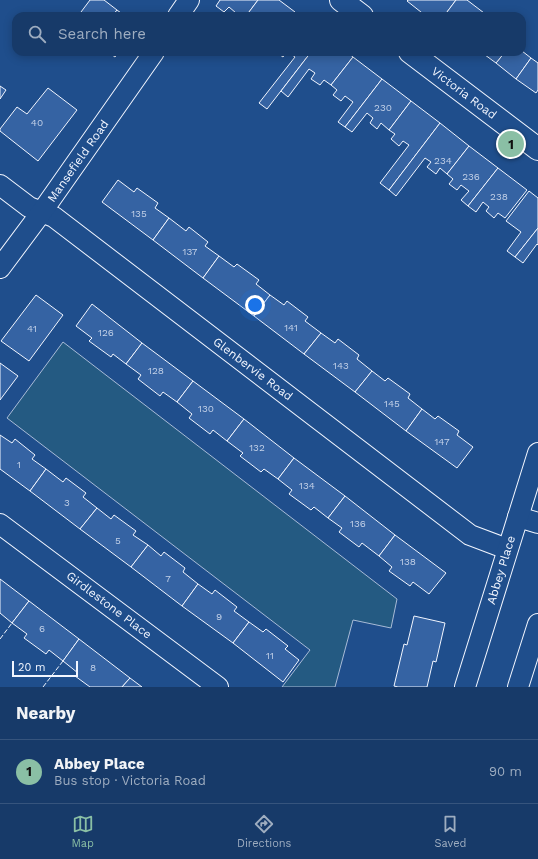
<!DOCTYPE html>
<meta charset="utf-8">
<style>
body{margin:0;font-family:"Work Sans",sans-serif;background:#20416f;color:#f1f3f6}
.scale{position:absolute;left:12px;bottom:10px;width:66px;box-sizing:border-box;padding-left:4px;border:2px solid #f2f6ff;border-top:0;font-size:11px;line-height:14px;white-space:nowrap;color:#f2f6ff;-webkit-text-stroke:3px #1f4e8c;paint-order:stroke}
.you{position:absolute;left:255px;top:305px;width:14px;height:14px;margin:-10px;border:3px solid #fff;border-radius:50%;background:#1a73e8;box-shadow:0 0 0 6px #1a73e833}
.badge{display:grid;place-items:center;width:26px;height:26px;border-radius:50%;background:#8abfa5;color:#111;font-size:13px;font-weight:700}
.pin{position:absolute;translate:-50% -50%;border:2px solid #fff;box-shadow:0 1px 4px #0006}
.list{margin:0;padding:0;list-style:none}
h2{display:flex;justify-content:space-between;align-items:center;height:52px;margin:0;padding:0 16px;font-size:17px}
h2 small{font-size:13px;font-weight:400;color:#9eadc0}
.list li{display:grid;grid-template-columns:26px 1fr auto;gap:12px;align-items:center;box-sizing:border-box;height:64px;padding:0 16px;border-top:1px solid #36547d}
.list b{display:block;font-size:15px;white-space:nowrap}
.list p{margin:0;font-size:13px;white-space:nowrap;color:#9eadc0}
.list em{font-size:13px;font-style:normal;color:#9eadc0}
.icon{flex:none;width:22px;height:22px;fill:none;stroke:currentColor;stroke-width:2;stroke-linecap:round;stroke-linejoin:round}
.map{position:relative;flex:none;width:538px;height:687px;overflow:hidden}
.search{position:absolute;background:#173a69;box-shadow:0 2px 10px #0003;left:12px;right:12px;top:12px;height:44px;display:flex;align-items:center;gap:10px;box-sizing:border-box;padding:0 14px;border-radius:12px;color:#9eadc0;font-size:15px}
.sheet{height:116px;background:#173a69}
nav{display:flex;justify-content:space-around;align-items:center;box-sizing:border-box;height:56px;border-top:1px solid #36547d;background:#173a69;font-size:11px;color:#9eadc0}
nav a{display:grid;justify-items:center;gap:2px}
nav .on{color:#8abfa5}
.map>svg:first-child{display:block}
.green{fill:#245a82;stroke:#a8bbd7}
.building{fill:#3563a3;stroke:#f2f6ff}
.lines{fill:none;stroke-linecap:round;stroke-linejoin:round}
.street-casing{stroke:#f2f6ff;stroke-width:22}
.secondary-casing{stroke:#f2f6ff;stroke-width:24}
.street{stroke:#1f4e8c;stroke-width:20}
.secondary{stroke:#1f4e8c;stroke-width:22}
.fence{stroke:#f2f6ff;stroke-width:1;stroke-dasharray:5 2;stroke-linecap:butt}
.labels{text-anchor:middle;stroke-width:3;stroke-linejoin:round;paint-order:stroke}
.number-label{font-size:10px;fill:#c3d1e8}
.street-label{font-size:12px;fill:#f2f6ff;stroke:#1f4e8c}
</style>
<div class="map">
<svg width="538" height="687" viewBox="0 0 538 687">
<rect width="100%" height="100%" fill="#1f4e8c"/>
<path class="green" d="M 63,342 L 397,599 L 391,628 L 353,620 L 335,687 L 282,687 L 310,650 L 7,418 Z"/>
<g class="building">
<path d="M 90,0 L 104,0 L 117,10 L 112,16 L 78,16 Z"/>
<path d="M 220,0 L 258,0 L 246,16 L 234,16 L 236,13 L 229,7 L 224,12 L 216,6 Z"/>
<path d="M 258,0 L 279,0 L 295,12 L 292,16 L 246,16 Z"/>
<path d="M 408,0 L 456,0 L 444,16 L 426,16 L 407,1 Z"/>
<path d="M 456,0 L 467,0 L 488,16 L 444,16 Z"/>
<path d="M 117,10 L 125,16 L 112,16 Z"/>
<path d="M 522,51 L 531,58 L 516,79 L 496,63 L 505,52 Z"/>
<path d="M 108,52 L 119,52 L 115,57 Z"/>
<path d="M 276,52 L 287,52 L 283,57 Z"/>
<path d="M 288,52 L 311,52 L 267,109 L 259,103 L 295,57 Z"/>
<path d="M 311,52 L 347,52 L 353,57 L 331,85 L 324,80 L 320,85 L 311,79 L 315,73 L 309,69 L 288,97 L 281,91 Z"/>
<path d="M 481,52 L 505,52 L 496,63 Z"/>
<path d="M 353,57 L 382,79 L 345,127 L 338,122 L 353,102 L 345,96 L 341,101 L 333,95 L 337,90 L 331,85 Z"/>
<path d="M 531,58 L 538,63 L 538,90 L 536,93 L 516,79 Z"/>
<path d="M 382,79 L 411,101 L 389,130 L 381,123 L 377,129 L 370,123 L 373,118 L 367,113 L 352,132 L 345,127 Z"/>
<path d="M 0,86 L 6,90 L 0,99 Z"/>
<path d="M 48,88 L 77,110 L 38,161 L 0,131 L 0,129 L 17,107 L 27,114 Z"/>
<path d="M 411,101 L 440,123 L 389,190 L 380,183 L 409,145 L 403,141 L 399,146 L 391,139 L 395,134 L 389,130 Z"/>
<path d="M 440,123 L 469,146 L 447,174 L 440,168 L 436,174 L 427,167 L 431,162 L 425,158 L 396,196 L 389,190 Z"/>
<path d="M 469,146 L 498,168 L 468,206 L 461,200 L 469,191 L 461,185 L 457,190 L 449,184 L 453,179 L 447,174 Z"/>
<path d="M 498,168 L 527,190 L 505,218 L 498,213 L 494,218 L 486,211 L 489,207 L 483,202 L 476,212 L 468,206 Z"/>
<path d="M 118,180 L 134,192 L 137,188 L 158,203 L 155,208 L 169,218 L 153,240 L 102,202 Z"/>
<path d="M 529,191 L 538,198 L 538,228 L 515,257 L 507,251 L 521,232 L 506,221 Z"/>
<path d="M 169,218 L 186,231 L 189,227 L 208,242 L 205,246 L 219,256 L 203,278 L 153,240 Z"/>
<path d="M 538,228 L 538,245 L 537,244 L 523,263 L 515,257 Z"/>
<path d="M 219,256 L 234,267 L 237,264 L 259,280 L 256,284 L 270,295 L 254,316 L 203,278 Z"/>
<path d="M 36,295 L 63,315 L 29,361 L 1,341 Z"/>
<path d="M 270,295 L 284,305 L 287,301 L 308,317 L 305,321 L 321,333 L 304,354 L 254,316 Z"/>
<path d="M 92,304 L 142,343 L 126,364 L 113,354 L 111,357 L 89,341 L 92,338 L 76,326 Z"/>
<path d="M 321,333 L 335,343 L 338,339 L 359,355 L 357,359 L 372,371 L 355,392 L 304,354 Z"/>
<path d="M 142,343 L 193,381 L 177,402 L 163,392 L 160,396 L 138,379 L 141,375 L 126,364 Z"/>
<path d="M 0,363 L 18,376 L 0,400 Z"/>
<path d="M 372,371 L 385,381 L 388,378 L 410,394 L 408,398 L 422,409 L 406,431 L 355,392 Z"/>
<path d="M 193,381 L 244,419 L 227,441 L 213,430 L 210,434 L 189,418 L 192,414 L 177,402 Z"/>
<path d="M 422,409 L 435,419 L 438,416 L 459,431 L 457,435 L 473,447 L 457,468 L 406,431 Z"/>
<path d="M 244,419 L 294,458 L 278,479 L 264,469 L 261,472 L 240,456 L 243,453 L 227,441 Z"/>
<path d="M 0,435 L 12,443 L 15,439 L 35,455 L 32,459 L 46,469 L 30,491 L 0,469 Z"/>
<path d="M 294,458 L 345,496 L 328,518 L 314,507 L 311,510 L 289,494 L 292,490 L 278,479 Z"/>
<path d="M 46,469 L 63,482 L 66,478 L 86,493 L 83,497 L 97,508 L 80,529 L 30,491 Z"/>
<path d="M 345,496 L 395,535 L 379,556 L 362,543 L 359,547 L 339,532 L 342,528 L 328,518 Z"/>
<path d="M 97,508 L 111,519 L 114,515 L 136,531 L 133,535 L 148,545 L 131,567 L 80,529 Z"/>
<path d="M 395,535 L 446,573 L 429,594 L 413,582 L 410,586 L 389,571 L 392,567 L 379,556 Z"/>
<path d="M 148,545 L 161,556 L 164,552 L 185,568 L 183,572 L 198,584 L 182,606 L 131,567 Z"/>
<path d="M 0,579 L 29,601 L 12,623 L 0,613 Z"/>
<path d="M 198,584 L 212,594 L 215,590 L 237,607 L 234,611 L 249,622 L 233,643 L 182,606 Z"/>
<path d="M 29,601 L 79,639 L 63,661 L 49,650 L 46,654 L 24,638 L 27,634 L 12,623 Z"/>
<path d="M 414,616 L 445,623 L 436,662 L 433,661 L 427,687 L 398,687 L 394,686 L 404,644 L 407,645 Z"/>
<path d="M 249,622 L 263,632 L 266,629 L 288,646 L 285,649 L 299,660 L 283,682 L 233,643 Z"/>
<path d="M 79,639 L 130,678 L 122,687 L 90,687 L 75,676 L 78,673 L 63,661 Z"/>
<path d="M 130,678 L 142,687 L 122,687 Z"/>
</g>
<g class="lines">
<g class="street-casing">
<g id="street">
<path d="M 178,16 L 189,0"/>
<path d="M 0,185 L 29,207 L 54,217 L 470,535 L 507,549"/>
<path d="M 0,268 L 41,213 L 154,52"/>
<path d="M 518,517 L 538,523"/>
<path d="M 0,524 L 218,687"/>
<path d="M 465,687 L 538,453"/>
<path d="M 518,687 L 538,624"/>
</g>
</g>
<g class="secondary-casing">
<g id="secondary">
<path d="M 341,0 L 362,16"/>
<path d="M 410,52 L 538,149"/>
</g>
</g>
<use href="#street" class="street"/>
<use href="#secondary" class="secondary"/>
<g class="fence">
<path d="M 0,639 L 12,623"/>
<path d="M 43,687 L 63,661"/>
</g>
</g>
<g class="labels">
<g class="number-label">
<text x="383" y="111">230</text>
<text x="37" y="126">40</text>
<text x="443" y="164">234</text>
<text x="471" y="180">236</text>
<text x="499" y="200">238</text>
<text x="139" y="217">135</text>
<text x="190" y="255">137</text>
<text x="291" y="331">141</text>
<text x="32" y="332">41</text>
<text x="106" y="336">126</text>
<text x="341" y="369">143</text>
<text x="156" y="374">128</text>
<text x="392" y="407">145</text>
<text x="206" y="412">130</text>
<text x="442" y="445">147</text>
<text x="257" y="451">132</text>
<text x="19" y="468">1</text>
<text x="307" y="489">134</text>
<text x="67" y="506">3</text>
<text x="358" y="527">136</text>
<text x="118" y="544">5</text>
<text x="408" y="565">138</text>
<text x="168" y="582">7</text>
<text x="219" y="620">9</text>
<text x="42" y="632">6</text>
<text x="270" y="659">11</text>
<text x="93" y="671">8</text>
</g>
<g class="street-label">
<text transform="translate(464 93) rotate(37)" y="4">Victoria Road</text>
<text transform="translate(78 161) rotate(-55)" y="4">Mansefield Road</text>
<text transform="translate(253 369) rotate(37)" y="4">Glenbervie Road</text>
<text transform="translate(501 570) rotate(-73)" y="4">Abbey Place</text>
<text transform="translate(109 605) rotate(37)" y="4">Girdlestone Place</text>
</g>
</g>
</svg>
<div class="scale">20 m</div>
<div class="you"></div>
<div class="pin badge" style="left:511px;top:144px">1</div>
<div class="search"><svg class="icon" aria-label="search" viewBox="0 0 24 24"><circle cx="10" cy="10" r="6"/><path d="M15 15l6 6"/></svg>Search here</div>
</div>
<section class="sheet">
<h2>Nearby<small></small></h2>
<ul class="list">
<li><span class="badge">1</span><div><b>Abbey Place</b><p>Bus stop · Victoria Road</p></div><em>90 m</em></li>
</ul>
</section>
<nav>
<a class="on"><svg class="icon" aria-label="map" viewBox="0 0 24 24"><path d="M3 6l6-2 6 2 6-2v14l-6 2-6-2-6 2zM9 4v14M15 6v14"/></svg>Map</a>
<a><svg class="icon" aria-label="directions" viewBox="0 0 24 24"><path d="M12 3l9 9-9 9-9-9zM9 14v-3h6M13 9l2 2-2 2"/></svg>Directions</a>
<a><svg class="icon" aria-label="saved" viewBox="0 0 24 24"><path d="M7 4h10v16l-5-4-5 4z"/></svg>Saved</a>
</nav>
